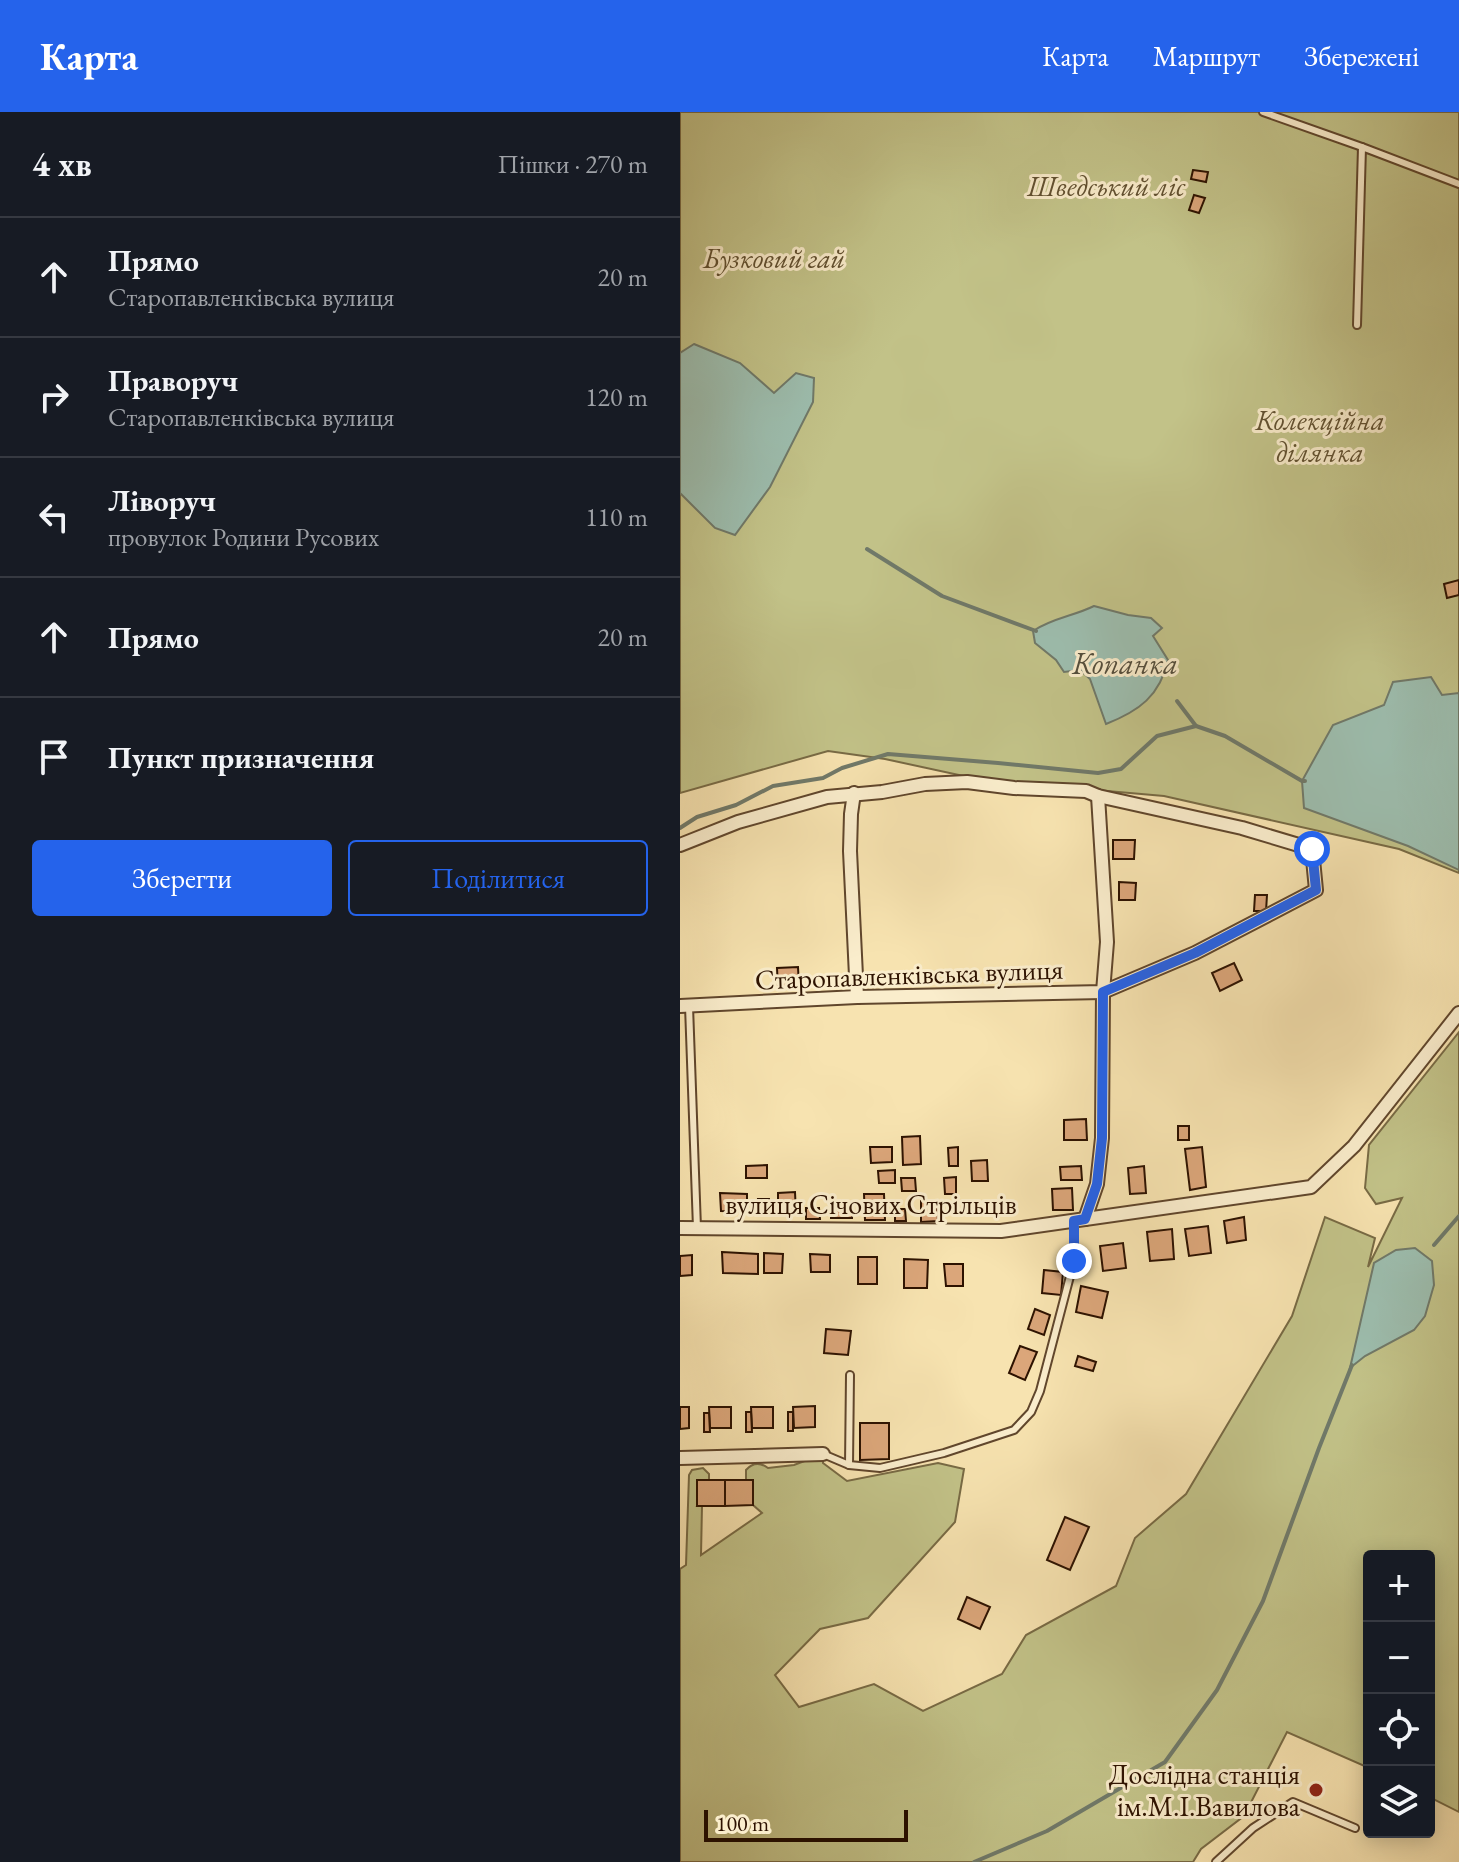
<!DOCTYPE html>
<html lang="uk">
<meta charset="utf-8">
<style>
body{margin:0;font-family:"EB Garamond",serif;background:#242831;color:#f1f3f6}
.controls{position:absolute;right:24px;bottom:24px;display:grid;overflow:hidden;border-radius:8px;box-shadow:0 4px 20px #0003}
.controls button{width:72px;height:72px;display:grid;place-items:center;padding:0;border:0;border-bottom:2px solid #363941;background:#171b24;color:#f1f3f6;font:40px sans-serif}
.scale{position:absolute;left:24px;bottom:20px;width:204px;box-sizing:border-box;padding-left:8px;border:4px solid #2d1200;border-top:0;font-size:22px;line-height:28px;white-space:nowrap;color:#2d1200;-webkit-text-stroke:6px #faedcc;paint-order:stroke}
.stop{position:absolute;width:24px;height:24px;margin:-18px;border:6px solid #2563eb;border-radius:50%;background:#fff}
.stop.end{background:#2563eb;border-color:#fff;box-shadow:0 2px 8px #0008}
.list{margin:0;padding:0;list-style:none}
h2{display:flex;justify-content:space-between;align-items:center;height:104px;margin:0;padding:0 32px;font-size:34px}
h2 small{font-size:26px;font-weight:400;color:#9ea1a6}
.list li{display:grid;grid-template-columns:52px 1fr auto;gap:24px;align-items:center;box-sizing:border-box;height:120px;padding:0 32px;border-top:2px solid #363941}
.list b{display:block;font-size:30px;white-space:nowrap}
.list p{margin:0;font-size:26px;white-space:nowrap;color:#9ea1a6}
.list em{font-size:26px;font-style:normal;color:#9ea1a6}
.actions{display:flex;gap:16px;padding:24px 32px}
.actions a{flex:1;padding:18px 0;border:2px solid #2563eb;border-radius:8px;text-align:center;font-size:28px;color:#2563eb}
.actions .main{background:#2563eb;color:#fff}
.icon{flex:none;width:44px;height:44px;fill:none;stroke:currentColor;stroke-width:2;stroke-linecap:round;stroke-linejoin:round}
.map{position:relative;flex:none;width:779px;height:1750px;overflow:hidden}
header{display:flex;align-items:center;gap:48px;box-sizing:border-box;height:112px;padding:0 40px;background:#2563eb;color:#fff}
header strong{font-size:38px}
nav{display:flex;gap:44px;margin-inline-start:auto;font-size:28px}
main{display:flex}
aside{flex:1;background:#171b24}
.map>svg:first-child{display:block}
.green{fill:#c2c288;stroke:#786a44;stroke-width:2}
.water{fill:#9dbeaf;stroke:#707969;stroke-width:2}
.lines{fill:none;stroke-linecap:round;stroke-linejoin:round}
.stream{stroke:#707969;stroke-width:4}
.building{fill:#dba67a;stroke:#2d1200;stroke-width:2}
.service-casing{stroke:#60462c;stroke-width:10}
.minor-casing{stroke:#60462c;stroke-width:16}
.service{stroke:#faedcc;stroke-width:6}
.minor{stroke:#faedcc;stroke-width:12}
.route{stroke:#2563eb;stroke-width:10}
.poi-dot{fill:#8f2418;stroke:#faedcc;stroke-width:3}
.labels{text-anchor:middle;stroke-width:6;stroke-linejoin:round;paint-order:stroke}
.park-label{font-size:28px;font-style:italic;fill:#615030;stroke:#faedcc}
.street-label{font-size:28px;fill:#2d1200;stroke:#faedcc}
.poi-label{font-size:28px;fill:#2d1200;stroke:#faedcc;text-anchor:end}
.water-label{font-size:30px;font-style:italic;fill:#544e3d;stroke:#faedcc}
</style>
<header>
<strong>Карта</strong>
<nav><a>Карта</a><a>Маршрут</a><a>Збережені</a></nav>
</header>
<main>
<aside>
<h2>4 хв<small>Пішки · 270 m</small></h2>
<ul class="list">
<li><svg class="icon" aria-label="ahead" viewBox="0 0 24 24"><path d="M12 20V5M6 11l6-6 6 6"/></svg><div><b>Прямо</b><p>Старопавленківська вулиця</p></div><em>20 m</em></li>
<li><svg class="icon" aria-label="right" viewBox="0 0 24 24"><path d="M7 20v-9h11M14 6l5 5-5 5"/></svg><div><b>Праворуч</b><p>Старопавленківська вулиця</p></div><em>120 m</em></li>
<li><svg class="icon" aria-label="left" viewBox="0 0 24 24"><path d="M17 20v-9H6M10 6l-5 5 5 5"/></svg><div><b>Ліворуч</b><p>провулок Родини Русових</p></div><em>110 m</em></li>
<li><svg class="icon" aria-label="ahead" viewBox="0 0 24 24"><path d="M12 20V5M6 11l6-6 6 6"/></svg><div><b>Прямо</b></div><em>20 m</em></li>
<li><svg class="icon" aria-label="arrive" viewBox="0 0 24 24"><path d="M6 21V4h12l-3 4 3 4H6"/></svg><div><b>Пункт призначення</b></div></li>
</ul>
<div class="actions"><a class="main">Зберегти</a><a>Поділитися</a></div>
</aside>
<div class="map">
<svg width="779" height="1750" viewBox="0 0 779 1750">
<rect width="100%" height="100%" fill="#f7e3b0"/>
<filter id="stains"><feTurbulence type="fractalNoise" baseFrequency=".0025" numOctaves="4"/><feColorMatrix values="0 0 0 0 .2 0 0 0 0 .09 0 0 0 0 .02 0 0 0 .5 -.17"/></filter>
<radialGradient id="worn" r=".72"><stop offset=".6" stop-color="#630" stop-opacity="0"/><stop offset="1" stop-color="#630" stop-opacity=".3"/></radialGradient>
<g class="green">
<path d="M 0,0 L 779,0 L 779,761 L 719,737 L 484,684 L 302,668 L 205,647 L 148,639 L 0,681 Z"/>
<path d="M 779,920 L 779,1700 L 749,1685 L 749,1444 L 689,1444 L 689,1656 L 607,1620 L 564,1704 L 521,1737 L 513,1750 L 0,1750 L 0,1457 L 6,1453 L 9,1363 L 12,1358 L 23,1356 L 29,1362 L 29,1368 L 17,1394 L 22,1394 L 21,1443 L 82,1401 L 73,1393 L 73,1368 L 66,1368 L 66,1358 C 73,1350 80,1350 88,1356 L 114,1353 L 143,1342 L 143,1351 L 167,1369 L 258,1351 L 284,1357 L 275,1410 L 188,1506 L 140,1517 L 95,1563 L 119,1595 L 194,1572 L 243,1599 L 322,1562 L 346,1523 L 436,1474 L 455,1426 L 506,1382 L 612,1204 L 645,1105 L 695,1126 L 688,1155 L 722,1086 L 696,1092 L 685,1076 L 689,1033 Z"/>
</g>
<g class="water">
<path d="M 14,232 L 60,251 L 94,281 L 116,261 L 134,266 L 133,290 L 90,375 L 55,423 L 35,416 L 0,381 L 0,241 Z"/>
<path d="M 414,494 L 448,503 L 471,506 L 482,516 L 473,524 L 488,548 C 480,584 459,599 426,612 L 410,567 L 400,558 L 384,560 L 376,548 L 355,531 L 353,519 C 372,506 394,504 414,494 Z"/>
<path d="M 751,565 L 762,583 L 779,581 L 779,758 L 728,734 L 624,696 L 622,669 L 653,613 L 704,593 L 713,570 Z"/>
<path d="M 735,1136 L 752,1149 L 754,1173 L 745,1204 L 734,1218 L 685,1244 L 670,1256 L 694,1151 L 716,1138 Z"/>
</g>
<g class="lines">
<g class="stream">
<path d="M 187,437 L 262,484 L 356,519"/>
<path d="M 497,589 L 516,614"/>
<path d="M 0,716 L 17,705 L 56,693 L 93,674 L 143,666 L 162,656 L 208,642 L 318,651 L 418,661 L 441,657 L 477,624 L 516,614 L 545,624 L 622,669 L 625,669"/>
<path d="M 754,1133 L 779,1104"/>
<path d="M 294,1750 L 367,1719 L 485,1650 L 537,1578 L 583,1489 L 639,1336 L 672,1253"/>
</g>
</g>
<g class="building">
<path d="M 513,58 L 528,60 L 526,70 L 511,67 Z"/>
<path d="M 514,83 L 525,86 L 519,101 L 509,98 Z"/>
<path d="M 779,468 L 779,483 L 767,486 L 764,472 Z"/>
<path d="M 433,728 L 455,728 L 454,747 L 433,747 Z"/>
<path d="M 439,770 L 456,771 L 455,788 L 439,788 Z"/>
<path d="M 575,783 L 587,783 L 586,799 L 574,799 Z"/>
<path d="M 554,851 L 562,868 L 540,879 L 532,861 Z"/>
<path d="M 118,855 L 119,874 L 98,876 L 97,856 Z"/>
<path d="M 406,1007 L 407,1028 L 384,1028 L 384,1008 Z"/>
<rect x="498" y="1014" width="11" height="14"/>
<path d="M 240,1024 L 241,1052 L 223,1053 L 222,1025 Z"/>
<path d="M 190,1035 L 212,1035 L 212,1050 L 191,1051 Z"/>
<path d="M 278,1035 L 278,1054 L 269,1054 L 268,1036 Z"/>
<path d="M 522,1035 L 526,1075 L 510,1078 L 505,1037 Z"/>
<path d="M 307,1048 L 308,1069 L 292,1069 L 291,1049 Z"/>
<path d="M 87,1053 L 87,1066 L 66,1066 L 66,1054 Z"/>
<path d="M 401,1054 L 402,1068 L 381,1068 L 380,1055 Z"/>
<path d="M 464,1054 L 466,1081 L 450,1082 L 448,1056 Z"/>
<path d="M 215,1058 L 215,1071 L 199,1071 L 198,1059 Z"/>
<path d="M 276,1065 L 276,1082 L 265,1082 L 264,1066 Z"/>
<path d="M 221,1066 L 235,1066 L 236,1079 L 222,1079 Z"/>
<path d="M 392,1076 L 393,1098 L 373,1098 L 372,1077 Z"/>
<path d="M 115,1080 L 116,1102 L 98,1103 L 98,1081 Z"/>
<path d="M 40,1081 L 67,1082 L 67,1100 L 41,1099 Z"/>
<path d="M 184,1082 L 204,1082 L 205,1108 L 185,1108 Z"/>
<path d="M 78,1087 L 89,1087 L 90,1102 L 79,1102 Z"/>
<path d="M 241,1089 L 257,1089 L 258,1109 L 241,1110 Z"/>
<rect x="151" y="1092" width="21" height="14"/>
<path d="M 126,1096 L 139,1096 L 140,1107 L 126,1107 Z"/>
<path d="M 215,1097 L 225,1097 L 226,1109 L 215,1109 Z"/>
<path d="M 564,1105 L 566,1128 L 547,1131 L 544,1109 Z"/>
<path d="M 528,1114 L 531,1141 L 509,1144 L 505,1117 Z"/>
<path d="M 492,1117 L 494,1147 L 470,1149 L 467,1120 Z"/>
<path d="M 443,1131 L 446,1156 L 423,1159 L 420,1134 Z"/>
<path d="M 42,1140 L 78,1142 L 78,1162 L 43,1161 Z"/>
<path d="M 84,1141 L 103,1142 L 102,1161 L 84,1161 Z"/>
<path d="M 130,1142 L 150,1143 L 150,1160 L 131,1160 Z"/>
<path d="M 12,1143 L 12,1163 L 0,1164 L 0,1144 Z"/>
<rect x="178" y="1145" width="19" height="27"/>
<path d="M 224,1147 L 248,1148 L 247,1176 L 224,1176 Z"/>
<path d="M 264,1152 L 283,1152 L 283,1174 L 266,1174 Z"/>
<path d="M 364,1158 L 383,1160 L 381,1183 L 362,1181 Z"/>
<path d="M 401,1174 L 428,1180 L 422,1206 L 396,1200 Z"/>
<path d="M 355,1197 L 370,1203 L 364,1223 L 348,1217 Z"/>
<path d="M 146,1217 L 171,1219 L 168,1243 L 144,1241 Z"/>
<path d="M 340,1234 L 357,1240 L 345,1268 L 329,1261 Z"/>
<path d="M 398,1244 L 416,1250 L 413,1259 L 395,1254 Z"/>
<path d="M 135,1294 L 135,1315 L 114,1316 L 113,1295 Z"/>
<path d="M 0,1295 L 9,1295 L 9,1316 L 0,1317 Z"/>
<path d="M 29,1295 L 51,1295 L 51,1316 L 30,1316 Z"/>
<path d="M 71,1295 L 93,1295 L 93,1316 L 72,1316 Z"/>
<path d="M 66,1300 L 71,1300 L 72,1320 L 66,1320 Z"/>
<rect x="108" y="1300" width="5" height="19"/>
<path d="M 24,1301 L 29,1301 L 30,1320 L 24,1320 Z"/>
<path d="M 180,1311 L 209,1311 L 209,1347 L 180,1348 Z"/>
<rect x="17" y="1368" width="28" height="26"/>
<path d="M 45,1368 L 73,1368 L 73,1393 L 45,1394 Z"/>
<path d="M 385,1405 L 409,1415 L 390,1458 L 367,1448 Z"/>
<path d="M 287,1485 L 310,1495 L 300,1517 L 278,1507 Z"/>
</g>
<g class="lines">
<g class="service-casing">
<g id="service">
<path d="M 583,0 L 682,35"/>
<path d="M 677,213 L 682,35 L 779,72"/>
<path d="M 9,894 L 17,1116"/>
<path d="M 143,1342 L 169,1353 L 200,1356 L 264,1341 L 334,1318 L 351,1300 L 360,1279 L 394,1149 L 394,1109"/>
<path d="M 169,1353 L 170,1263"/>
<path d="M 536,1750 L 573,1716 L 613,1690 L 675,1716"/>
</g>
</g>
<g class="minor-casing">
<g id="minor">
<path d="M 174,681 L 171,702 L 170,739 L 177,885"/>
<path d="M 0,733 L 58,710 L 147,685 L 202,680 L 245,672 L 287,670 L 334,676 L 406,679 L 418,684 L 562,716 L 632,737 L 636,778 L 515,841 L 423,880 L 177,885 L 0,894"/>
<path d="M 405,1107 L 417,1072 L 422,1026 L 423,880 L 427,830 L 418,684"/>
<path d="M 0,1116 L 321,1119 L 631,1075 L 674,1034 L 779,901"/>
<path d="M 0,1346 L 143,1342"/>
</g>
</g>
<use href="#service" class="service"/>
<use href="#minor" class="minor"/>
</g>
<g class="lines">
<path class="route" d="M 394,1149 L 394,1109 L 405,1107 L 417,1072 L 422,1026 L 423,880 L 515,841 L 636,778 L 632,737"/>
</g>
<circle class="poi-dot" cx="636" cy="1678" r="8"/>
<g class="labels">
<g class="park-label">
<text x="426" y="84">Шведський ліс</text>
<text x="94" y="156">Бузковий гай</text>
<text x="640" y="318">Колекційна<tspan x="640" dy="32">ділянка</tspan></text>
</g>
<g class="street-label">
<text transform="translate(229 862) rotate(-2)" y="10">Старопавленківська вулиця</text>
<text x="191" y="1102">вулиця Січових Стрільців</text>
</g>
<g class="poi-label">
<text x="620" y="1672">Дослідна станція<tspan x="620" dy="32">ім.М.І.Вавилова</tspan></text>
</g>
<g class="water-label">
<text x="445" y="562">Копанка</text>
</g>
</g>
<rect width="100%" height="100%" filter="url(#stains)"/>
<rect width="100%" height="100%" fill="url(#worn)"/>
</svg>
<div class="controls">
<button>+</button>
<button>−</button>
<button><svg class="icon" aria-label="locate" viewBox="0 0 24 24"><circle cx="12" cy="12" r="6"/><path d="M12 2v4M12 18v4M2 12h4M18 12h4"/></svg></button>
<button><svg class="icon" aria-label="layers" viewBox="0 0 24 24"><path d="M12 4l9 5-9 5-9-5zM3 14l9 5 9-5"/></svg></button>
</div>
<div class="scale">100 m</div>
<div class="stop" style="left:632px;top:737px"></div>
<div class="stop end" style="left:394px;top:1149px"></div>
</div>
</main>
